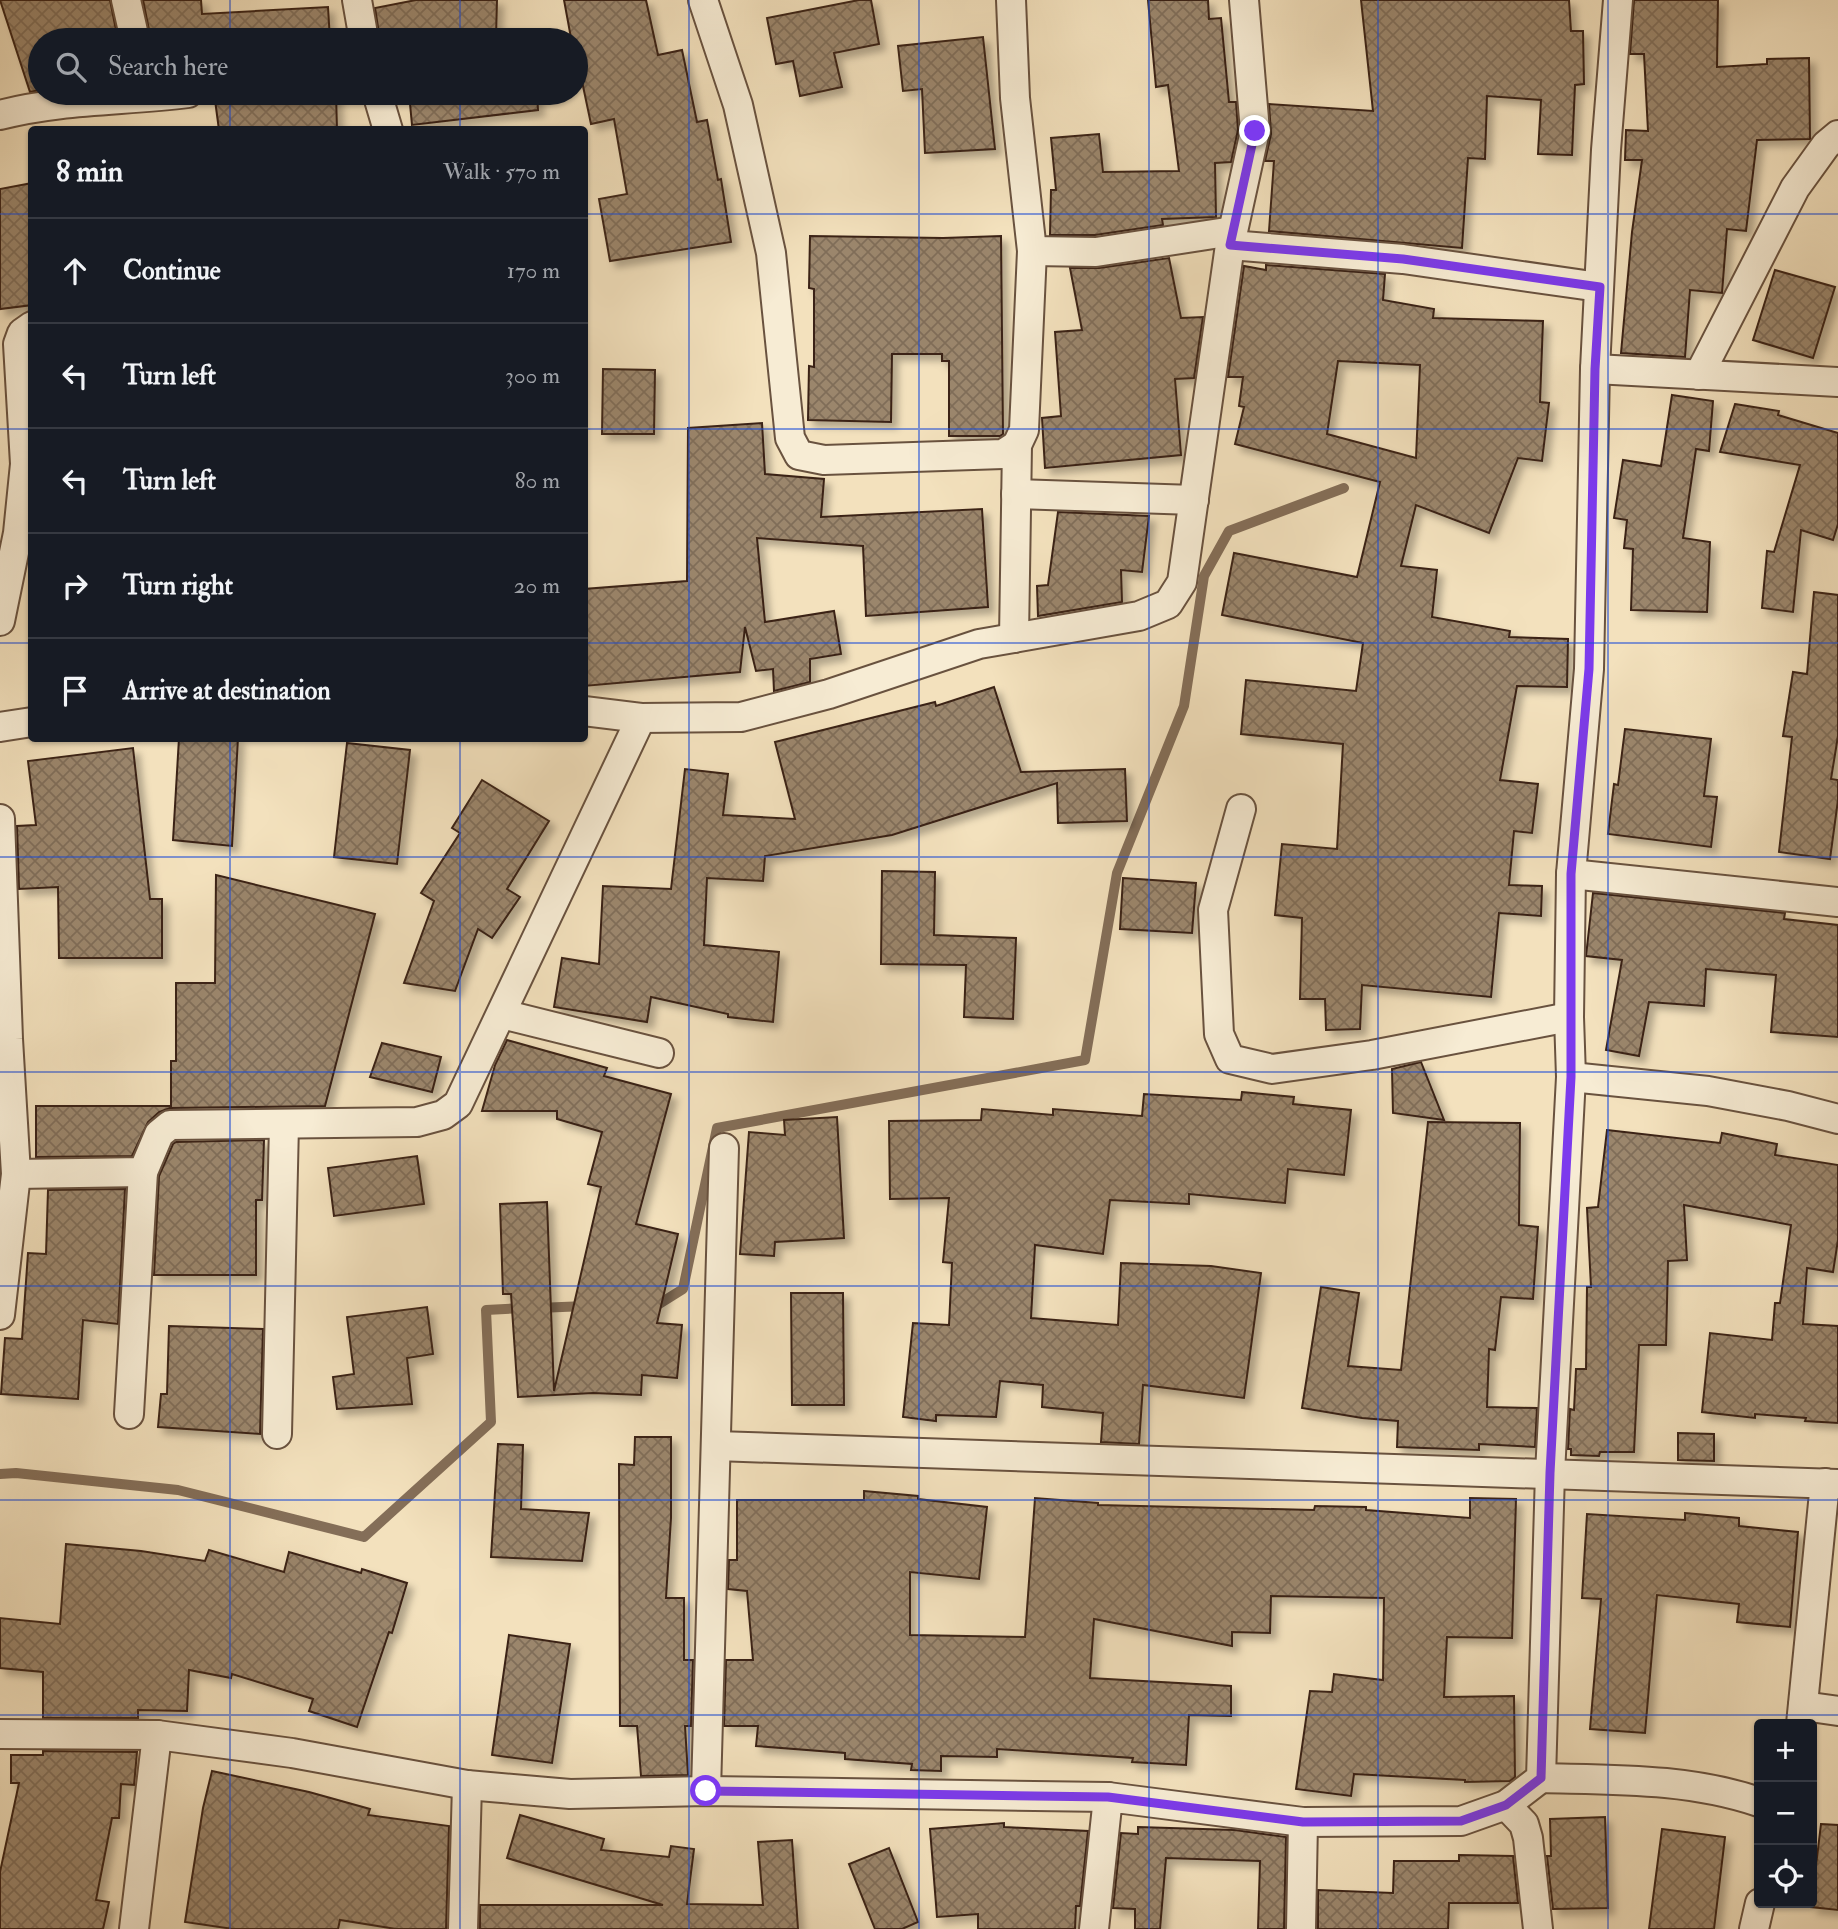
<!DOCTYPE html>
<meta charset="utf-8">
<style>
body{margin:0;font-family:"IM FELL Double Pica",serif;background:#242831;color:#f1f3f6}
.controls{position:absolute;right:21px;bottom:21px;display:grid;overflow:hidden;border-radius:7px;box-shadow:0 2px 5px #0004}
.controls button{width:63px;height:63px;display:grid;place-items:center;padding:0;border:0;border-bottom:2px solid #363941;background:#171b24;color:#f1f3f6;font:35px sans-serif}
.stop{position:absolute;width:21px;height:21px;margin:-16px;border:5px solid #7c3aed;border-radius:50%;background:#fff}
.stop.end{background:#7c3aed;border-color:#fff;box-shadow:0 2px 7px #0008}
.list{margin:0;padding:0;list-style:none}
h2{display:flex;justify-content:space-between;align-items:center;height:91px;margin:0;padding:0 28px;font-size:30px}
h2 small{font-size:23px;font-weight:400;color:#9ea1a6}
.list li{display:grid;grid-template-columns:46px 1fr auto;gap:21px;align-items:center;box-sizing:border-box;height:105px;padding:0 28px;border-top:2px solid #363941}
.list b{display:block;font-size:26px;white-space:nowrap}
.list em{font-size:23px;font-style:normal;color:#9ea1a6}
.icon{flex:none;width:38px;height:38px;fill:none;stroke:currentColor;stroke-width:2;stroke-linecap:round;stroke-linejoin:round}
.map{position:relative;flex:none;width:1838px;height:1929px;overflow:hidden}
.search{position:absolute;background:#171b24;box-shadow:0 2px 5px #0004;left:28px;top:28px;width:560px;height:77px;display:flex;align-items:center;gap:18px;box-sizing:border-box;padding:0 24px;border-radius:38px;color:#9ea1a6;font-size:26px}
.panel{position:absolute;background:#171b24;box-shadow:0 2px 5px #0004;left:28px;top:126px;width:560px;height:616px;border-radius:7px}
.map>svg:first-child{display:block}
.lines{fill:none;stroke-linecap:round;stroke-linejoin:round}
.stream{stroke:#846e58;stroke-width:10}
.building{fill:url(#building-cross-hatch);stroke:#3b2315;stroke-width:2;fill-rule:evenodd;filter:url(#shadow)}
.minor-casing{stroke:#69523f;stroke-width:32}
.minor{stroke:#f7ecd4;stroke-width:28}
.route{stroke:#7c3aed;stroke-width:9}
.grid{fill:none;stroke:#1d4ed8;stroke-width:2;stroke-opacity:0.55}
</style>
<div class="map">
<svg width="1838" height="1929" viewBox="0 0 1838 1929">
<defs>
<pattern id="building-cross-hatch" width="8" height="8" patternUnits="userSpaceOnUse" patternTransform="scale(1.75)"><rect width="8" height="8" fill="#9b866c"/><path d="M0 0l8 8M0 8l8-8" fill="none" stroke="#806d58"/></pattern>
<filter id="shadow"><feDropShadow dx="6" dy="6" stdDeviation="3.5" flood-color="#0004"/></filter>
</defs>
<rect width="100%" height="100%" fill="#f3e1bd"/>
<filter id="stains"><feTurbulence type="fractalNoise" baseFrequency=".00286" numOctaves="4"/><feColorMatrix values="0 0 0 0 .2 0 0 0 0 .09 0 0 0 0 .02 0 0 0 .5 -.17"/></filter>
<radialGradient id="worn" r=".72"><stop offset=".6" stop-color="#630" stop-opacity="0"/><stop offset="1" stop-color="#630" stop-opacity=".3"/></radialGradient>
<g class="lines">
<g class="stream">
<path d="M 650,1304 L 659,1304 L 683,1289 L 717,1128 L 1085,1060 L 1117,873 L 1184,706 L 1204,576 L 1229,531 L 1344,488"/>
<path d="M 538,1308 L 586,1306"/>
<path d="M 0,1474 L 16,1473 L 178,1490 L 364,1537 L 491,1422 L 486,1310 L 523,1308"/>
</g>
</g>
<g class="building">
<path d="M 0,0 L 110,0 L 118,40 L 40,40 L 40,90 L 30,92 Z"/>
<path d="M 143,0 L 201,0 L 202,14 L 328,7 L 330,40 L 151,40 Z"/>
<path d="M 416,0 L 497,0 L 496,37 L 435,34 L 436,40 L 380,40 L 375,8 Z"/>
<path d="M 564,0 L 646,0 L 658,55 L 682,50 L 697,122 L 707,120 L 718,180 L 721,179 L 731,242 L 610,261 L 599,199 L 627,194 L 614,119 L 591,124 L 576,53 L 576,40 L 571,38 Z"/>
<path d="M 859,0 L 871,0 L 879,44 L 834,53 L 842,87 L 800,96 L 793,61 L 776,64 L 767,18 Z"/>
<path d="M 1148,0 L 1208,0 L 1209,19 L 1221,18 L 1229,102 L 1236,102 L 1238,130 L 1231,162 L 1215,163 L 1216,217 L 1162,219 L 1163,225 L 1095,235 L 1050,235 L 1051,190 L 1056,190 L 1051,138 L 1099,134 L 1103,172 L 1179,171 L 1168,85 L 1156,87 Z"/>
<path d="M 1361,0 L 1569,0 L 1571,31 L 1583,31 L 1584,84 L 1575,85 L 1572,155 L 1538,154 L 1541,100 L 1487,96 L 1485,159 L 1468,158 L 1462,248 L 1269,231 L 1274,161 L 1265,161 L 1271,134 L 1269,104 L 1373,111 Z"/>
<path d="M 1634,0 L 1718,0 L 1717,67 L 1767,64 L 1767,59 L 1809,58 L 1810,139 L 1757,140 L 1746,231 L 1727,229 L 1722,293 L 1690,290 L 1685,357 L 1621,353 L 1632,232 L 1642,160 L 1625,160 L 1626,130 L 1648,131 L 1644,54 L 1630,54 Z"/>
<path d="M 983,37 L 995,149 L 925,153 L 922,89 L 903,91 L 898,46 Z"/>
<path d="M 265,93 L 336,93 L 337,130 L 219,130 L 215,100 Z"/>
<path d="M 409,93 L 537,93 L 538,110 L 412,125 Z"/>
<path d="M 32,183 L 32,305 L 0,309 L 0,189 Z"/>
<path d="M 810,236 L 943,238 L 1001,236 L 1003,434 L 1000,436 L 949,436 L 949,361 L 942,361 L 942,354 L 892,354 L 891,422 L 808,420 L 809,366 L 814,367 L 814,289 L 809,288 Z"/>
<path d="M 1169,258 L 1181,318 L 1203,317 L 1194,378 L 1175,379 L 1181,455 L 1045,468 L 1042,418 L 1061,416 L 1055,332 L 1082,330 L 1070,268 L 1099,268 Z"/>
<path d="M 1266,265 L 1385,274 L 1383,300 L 1434,309 L 1433,318 L 1543,321 L 1540,402 L 1549,403 L 1542,461 L 1518,458 L 1489,533 L 1416,505 L 1401,566 L 1437,570 L 1432,617 L 1510,631 L 1509,637 L 1568,639 L 1567,687 L 1517,686 L 1500,780 L 1538,784 L 1532,833 L 1514,831 L 1509,885 L 1542,886 L 1541,916 L 1499,913 L 1491,997 L 1362,985 L 1360,1029 L 1326,1030 L 1325,999 L 1300,999 L 1302,918 L 1275,915 L 1282,844 L 1337,849 L 1343,744 L 1241,734 L 1246,680 L 1356,691 L 1363,643 L 1222,615 L 1234,553 L 1357,577 L 1380,482 L 1235,444 L 1244,407 L 1239,406 L 1243,377 L 1228,377 L 1244,266 L 1266,270 ZM 1338,361 L 1420,365 L 1416,458 L 1327,434 Z"/>
<path d="M 1775,270 L 1835,287 L 1813,358 L 1753,340 Z"/>
<path d="M 603,369 L 655,370 L 654,434 L 602,434 Z"/>
<path d="M 1672,395 L 1713,401 L 1709,451 L 1696,449 L 1683,538 L 1710,542 L 1707,612 L 1631,610 L 1633,549 L 1624,548 L 1627,520 L 1614,518 L 1623,460 L 1661,466 Z"/>
<path d="M 1735,404 L 1779,411 L 1778,415 L 1838,433 L 1838,524 L 1833,540 L 1801,530 L 1793,612 L 1762,608 L 1767,551 L 1774,552 L 1800,465 L 1720,452 Z"/>
<path d="M 762,423 L 765,474 L 824,479 L 821,517 L 982,509 L 988,607 L 866,616 L 863,546 L 757,538 L 765,622 L 834,611 L 841,654 L 810,659 L 810,682 L 774,691 L 773,669 L 756,671 L 745,627 L 740,672 L 584,686 L 584,589 L 687,581 L 688,428 Z"/>
<path d="M 1058,512 L 1149,516 L 1142,572 L 1121,570 L 1122,602 L 1038,616 L 1037,586 L 1048,585 Z"/>
<path d="M 1814,592 L 1838,595 L 1838,736 L 1831,779 L 1838,780 L 1838,800 L 1830,859 L 1779,852 L 1792,737 L 1783,736 L 1793,672 L 1807,674 Z"/>
<path d="M 994,687 L 1021,772 L 1125,769 L 1127,821 L 1058,823 L 1057,783 L 892,835 L 765,856 L 763,881 L 707,878 L 704,945 L 779,952 L 773,1022 L 728,1017 L 728,1014 L 651,997 L 647,1022 L 554,1007 L 562,958 L 599,964 L 603,886 L 671,889 L 685,769 L 728,774 L 723,815 L 795,819 L 775,742 L 935,702 L 936,706 Z"/>
<path d="M 1625,729 L 1711,739 L 1704,796 L 1717,797 L 1711,847 L 1608,834 L 1614,784 L 1618,785 Z"/>
<path d="M 179,738 L 238,738 L 232,846 L 173,840 Z"/>
<path d="M 347,743 L 410,750 L 397,864 L 334,857 Z"/>
<path d="M 133,748 L 150,899 L 162,899 L 162,958 L 59,958 L 58,887 L 19,889 L 17,826 L 36,825 L 28,761 Z"/>
<path d="M 482,780 L 549,821 L 507,889 L 520,897 L 492,938 L 478,929 L 455,991 L 404,983 L 434,901 L 421,893 L 460,833 L 452,828 Z"/>
<path d="M 882,871 L 935,872 L 934,935 L 1016,938 L 1013,1019 L 964,1017 L 966,965 L 881,964 Z"/>
<path d="M 216,875 L 375,914 L 325,1106 L 170,1108 L 159,1112 L 148,1122 L 132,1156 L 36,1157 L 36,1106 L 171,1106 L 171,1061 L 176,1061 L 176,983 L 215,983 Z"/>
<path d="M 1123,878 L 1196,883 L 1192,933 L 1120,929 Z"/>
<path d="M 1593,893 L 1785,913 L 1784,919 L 1838,925 L 1838,1037 L 1771,1032 L 1776,975 L 1706,969 L 1704,1006 L 1649,1002 L 1639,1056 L 1606,1050 L 1622,960 L 1586,956 Z"/>
<path d="M 507,1040 L 607,1068 L 604,1076 L 671,1094 L 636,1224 L 678,1234 L 657,1323 L 682,1325 L 677,1378 L 642,1375 L 641,1395 L 593,1393 L 518,1397 L 511,1294 L 503,1294 L 500,1204 L 547,1202 L 554,1391 L 601,1187 L 588,1184 L 602,1132 L 557,1119 L 557,1111 L 482,1111 L 495,1065 Z"/>
<path d="M 382,1043 L 441,1057 L 432,1092 L 370,1077 Z"/>
<path d="M 1421,1062 L 1444,1120 L 1393,1113 L 1392,1069 Z"/>
<path d="M 1242,1092 L 1294,1097 L 1293,1104 L 1351,1110 L 1344,1175 L 1288,1169 L 1285,1203 L 1189,1194 L 1189,1204 L 1110,1200 L 1103,1254 L 1035,1245 L 1031,1318 L 1118,1325 L 1121,1263 L 1211,1266 L 1261,1273 L 1244,1398 L 1143,1385 L 1139,1444 L 1101,1442 L 1103,1413 L 1042,1407 L 1043,1385 L 1000,1381 L 996,1417 L 936,1415 L 936,1421 L 903,1417 L 913,1323 L 949,1325 L 952,1263 L 943,1262 L 949,1198 L 890,1199 L 889,1121 L 981,1120 L 982,1109 L 1053,1115 L 1053,1109 L 1142,1116 L 1144,1094 L 1241,1100 Z"/>
<path d="M 837,1117 L 844,1238 L 775,1242 L 774,1256 L 740,1254 L 749,1132 L 785,1135 L 784,1120 Z"/>
<path d="M 1428,1122 L 1520,1123 L 1519,1225 L 1538,1227 L 1533,1299 L 1501,1297 L 1495,1350 L 1489,1349 L 1487,1407 L 1537,1408 L 1535,1447 L 1479,1444 L 1479,1450 L 1397,1447 L 1398,1421 L 1362,1418 L 1302,1408 L 1321,1287 L 1359,1293 L 1348,1366 L 1401,1370 Z"/>
<path d="M 1607,1130 L 1720,1143 L 1722,1133 L 1777,1144 L 1775,1155 L 1838,1165 L 1838,1240 L 1833,1272 L 1807,1268 L 1803,1324 L 1838,1326 L 1838,1423 L 1805,1421 L 1806,1418 L 1755,1414 L 1755,1418 L 1702,1412 L 1710,1333 L 1772,1340 L 1775,1303 L 1780,1303 L 1791,1225 L 1684,1205 L 1687,1260 L 1668,1261 L 1666,1345 L 1639,1345 L 1634,1452 L 1600,1452 L 1599,1456 L 1571,1455 L 1571,1449 L 1568,1449 L 1570,1409 L 1574,1410 L 1576,1369 L 1586,1369 L 1587,1287 L 1591,1287 L 1587,1208 L 1598,1207 Z"/>
<path d="M 264,1140 L 262,1200 L 256,1200 L 256,1275 L 154,1275 L 159,1176 L 173,1144 L 176,1142 Z"/>
<path d="M 417,1156 L 424,1204 L 334,1216 L 328,1168 Z"/>
<path d="M 125,1189 L 118,1324 L 83,1320 L 78,1399 L 1,1394 L 5,1338 L 22,1339 L 28,1253 L 46,1254 L 48,1190 Z"/>
<path d="M 791,1293 L 843,1293 L 844,1405 L 792,1405 Z"/>
<path d="M 427,1307 L 433,1354 L 407,1358 L 412,1404 L 337,1409 L 333,1377 L 354,1374 L 347,1317 Z"/>
<path d="M 169,1326 L 263,1329 L 260,1434 L 158,1427 L 161,1394 L 167,1394 Z"/>
<path d="M 1678,1433 L 1714,1434 L 1714,1461 L 1678,1460 Z"/>
<path d="M 635,1437 L 671,1437 L 671,1518 L 666,1598 L 684,1598 L 684,1660 L 693,1660 L 691,1726 L 685,1726 L 688,1775 L 641,1776 L 637,1726 L 620,1726 L 619,1464 L 634,1465 Z"/>
<path d="M 498,1444 L 523,1445 L 521,1509 L 589,1513 L 582,1561 L 491,1557 Z"/>
<path d="M 864,1491 L 918,1496 L 918,1499 L 987,1507 L 979,1579 L 910,1572 L 910,1635 L 1025,1637 L 1035,1498 L 1098,1503 L 1098,1505 L 1314,1510 L 1315,1506 L 1366,1507 L 1366,1510 L 1470,1518 L 1470,1498 L 1516,1499 L 1512,1638 L 1447,1637 L 1444,1697 L 1514,1696 L 1515,1777 L 1510,1781 L 1465,1782 L 1465,1780 L 1354,1774 L 1351,1796 L 1296,1789 L 1310,1691 L 1332,1692 L 1334,1674 L 1383,1680 L 1384,1598 L 1271,1596 L 1270,1633 L 1232,1632 L 1232,1646 L 1094,1619 L 1090,1678 L 1231,1686 L 1231,1716 L 1189,1715 L 1186,1765 L 1132,1762 L 1133,1758 L 997,1749 L 997,1757 L 941,1756 L 941,1771 L 911,1770 L 912,1764 L 845,1759 L 845,1753 L 756,1746 L 758,1726 L 724,1726 L 726,1660 L 753,1660 L 747,1591 L 728,1589 L 729,1560 L 737,1560 L 737,1500 L 864,1500 Z"/>
<path d="M 1685,1513 L 1739,1518 L 1739,1526 L 1798,1532 L 1790,1627 L 1737,1622 L 1739,1604 L 1657,1595 L 1645,1733 L 1590,1729 L 1601,1599 L 1582,1598 L 1587,1514 L 1685,1520 Z"/>
<path d="M 66,1544 L 141,1551 L 205,1561 L 209,1550 L 284,1572 L 289,1552 L 361,1573 L 362,1569 L 407,1583 L 392,1633 L 389,1632 L 357,1727 L 309,1711 L 313,1699 L 232,1674 L 231,1678 L 189,1670 L 187,1711 L 138,1710 L 138,1718 L 43,1718 L 43,1672 L 0,1668 L 0,1618 L 60,1624 Z"/>
<path d="M 509,1635 L 570,1644 L 552,1763 L 492,1755 Z"/>
<path d="M 43,1751 L 137,1752 L 134,1785 L 121,1784 L 119,1818 L 112,1818 L 96,1900 L 109,1902 L 103,1929 L 0,1929 L 0,1872 L 19,1783 L 11,1783 L 11,1755 L 43,1755 Z"/>
<path d="M 212,1771 L 309,1792 L 370,1809 L 368,1815 L 449,1826 L 446,1929 L 396,1929 L 340,1920 L 338,1929 L 233,1929 L 185,1922 L 203,1808 Z"/>
<path d="M 520,1815 L 604,1839 L 601,1850 L 669,1857 L 671,1846 L 694,1849 L 687,1904 L 763,1905 L 758,1842 L 792,1840 L 798,1929 L 480,1929 L 480,1905 L 663,1905 L 507,1858 Z"/>
<path d="M 1605,1817 L 1608,1908 L 1553,1909 L 1547,1856 L 1551,1856 L 1550,1819 Z"/>
<path d="M 1004,1823 L 1004,1827 L 1088,1831 L 1080,1906 L 1076,1906 L 1075,1929 L 978,1929 L 978,1914 L 937,1917 L 930,1829 Z"/>
<path d="M 1821,1824 L 1838,1825 L 1838,1910 L 1811,1907 Z"/>
<path d="M 1138,1827 L 1235,1830 L 1286,1837 L 1284,1929 L 1258,1929 L 1260,1861 L 1166,1858 L 1160,1929 L 1135,1929 L 1135,1909 L 1113,1908 L 1121,1833 L 1138,1834 Z"/>
<path d="M 1662,1829 L 1725,1837 L 1714,1929 L 1649,1929 Z"/>
<path d="M 889,1848 L 918,1922 L 902,1929 L 875,1929 L 849,1864 Z"/>
<path d="M 1459,1855 L 1513,1856 L 1518,1903 L 1449,1903 L 1448,1929 L 1318,1929 L 1318,1890 L 1393,1893 L 1394,1861 L 1459,1861 Z"/>
</g>
<g class="lines">
<g class="minor-casing">
<g id="minor">
<path d="M 126,0 L 135,40"/>
<path d="M 357,0 L 364,40"/>
<path d="M 703,0 L 738,105 L 771,253 L 790,438 L 799,455 L 824,460 L 1003,454 L 1017,445"/>
<path d="M 1011,0 L 1015,98 L 1032,251 L 1024,430 L 1017,445 L 1014,638"/>
<path d="M 377,93 L 388,130"/>
<path d="M 0,115 C 61,99 126,101 188,93"/>
<path d="M 1230,245 L 1403,259 L 1599,287"/>
<path d="M 1032,251 L 1096,252 L 1233,231"/>
<path d="M 1595,369 L 1838,382"/>
<path d="M 1699,375 L 1795,188 L 1826,145 L 1838,135"/>
<path d="M 1016,494 L 1194,500"/>
<path d="M 0,621 L 18,533 L 25,464 L 18,344 L 22,333 L 32,326"/>
<path d="M 584,711 L 641,718 L 741,717 L 829,694 L 979,644 L 1139,616 L 1168,604 L 1182,582 L 1230,245 L 1255,131 L 1244,0"/>
<path d="M 0,727 L 32,722"/>
<path d="M 1241,809 L 1213,910 L 1219,1034 L 1230,1059 L 1272,1069 L 1372,1055 L 1569,1017"/>
<path d="M 0,819 L 8,1039 L 16,1174 L 0,1315"/>
<path d="M 1571,874 L 1838,902"/>
<path d="M 502,1014 L 659,1053"/>
<path d="M 1571,1077 L 1708,1091 L 1788,1106 L 1838,1119"/>
<path d="M 16,1174 L 143,1172 L 159,1134 L 170,1125 L 417,1122 L 443,1115 L 458,1104 L 641,718"/>
<path d="M 129,1414 L 143,1172"/>
<path d="M 277,1434 L 284,1124"/>
<path d="M 716,1446 L 1838,1484"/>
<path d="M 1803,1706 L 1838,1711"/>
<path d="M 1801,1724 L 1825,1483"/>
<path d="M 0,1734 L 157,1735 L 292,1753 L 467,1785 L 570,1794 L 706,1791 L 1108,1797"/>
<path d="M 1541,1778 C 1614,1780 1689,1778 1759,1802"/>
<path d="M 706,1791 L 724,1148"/>
<path d="M 1506,1805 L 1524,1824 L 1528,1838 L 1538,1929"/>
<path d="M 134,1929 L 157,1735"/>
<path d="M 463,1929 L 467,1785"/>
<path d="M 1094,1929 L 1108,1797 L 1303,1822 L 1461,1821 L 1506,1805 L 1541,1778 L 1550,1473 L 1571,1077 L 1569,1017 L 1571,874 L 1589,669 L 1595,369 L 1606,150 L 1618,0"/>
<path d="M 1301,1929 L 1303,1822"/>
<path d="M 1754,1929 L 1760,1903"/>
</g>
</g>
<use href="#minor" class="minor"/>
</g>
<g class="lines">
<path class="route" d="M 706,1791 L 1108,1797 L 1303,1822 L 1461,1821 L 1506,1805 L 1541,1778 L 1550,1473 L 1571,1077 L 1571,874 L 1589,669 L 1595,369 L 1600,287 L 1403,259 L 1230,245 L 1255,131"/>
</g>
<path class="grid" d="M 230,0 L 230,40M 460,0 L 460,40M 689,0 L 689,1929M 919,0 L 919,1929M 1149,0 L 1149,1929M 1378,0 L 1378,1929M 1608,0 L 1608,1929M 230,93 L 230,130M 460,93 L 460,130M 0,214 L 32,214M 584,214 L 1838,214M 0,429 L 32,429M 584,429 L 1838,429M 0,643 L 32,643M 584,643 L 1838,643M 230,738 L 230,1929M 460,738 L 460,1929M 0,857 L 1838,857M 0,1072 L 1838,1072M 0,1286 L 1838,1286M 0,1500 L 1838,1500M 0,1715 L 1838,1715"/>
<rect width="100%" height="100%" filter="url(#stains)"/>
<rect width="100%" height="100%" fill="url(#worn)"/>
</svg>
<div class="controls">
<button>+</button>
<button>−</button>
<button><svg class="icon" aria-label="locate" viewBox="0 0 24 24"><circle cx="12" cy="12" r="6"/><path d="M12 2v4M12 18v4M2 12h4M18 12h4"/></svg></button>
</div>
<div class="stop" style="left:706px;top:1791px"></div>
<div class="stop end" style="left:1255px;top:131px"></div>
<div class="search"><svg class="icon" aria-label="search" viewBox="0 0 24 24"><circle cx="10" cy="10" r="6"/><path d="M15 15l6 6"/></svg>Search here</div>
<section class="panel">
<h2>8 min<small>Walk · 570 m</small></h2>
<ul class="list">
<li><svg class="icon" aria-label="ahead" viewBox="0 0 24 24"><path d="M12 20V5M6 11l6-6 6 6"/></svg><div><b>Continue</b></div><em>170 m</em></li>
<li><svg class="icon" aria-label="left" viewBox="0 0 24 24"><path d="M17 20v-9H6M10 6l-5 5 5 5"/></svg><div><b>Turn left</b></div><em>300 m</em></li>
<li><svg class="icon" aria-label="left" viewBox="0 0 24 24"><path d="M17 20v-9H6M10 6l-5 5 5 5"/></svg><div><b>Turn left</b></div><em>80 m</em></li>
<li><svg class="icon" aria-label="right" viewBox="0 0 24 24"><path d="M7 20v-9h11M14 6l5 5-5 5"/></svg><div><b>Turn right</b></div><em>20 m</em></li>
<li><svg class="icon" aria-label="arrive" viewBox="0 0 24 24"><path d="M6 21V4h12l-3 4 3 4H6"/></svg><div><b>Arrive at destination</b></div></li>
</ul>
</section>
</div>
